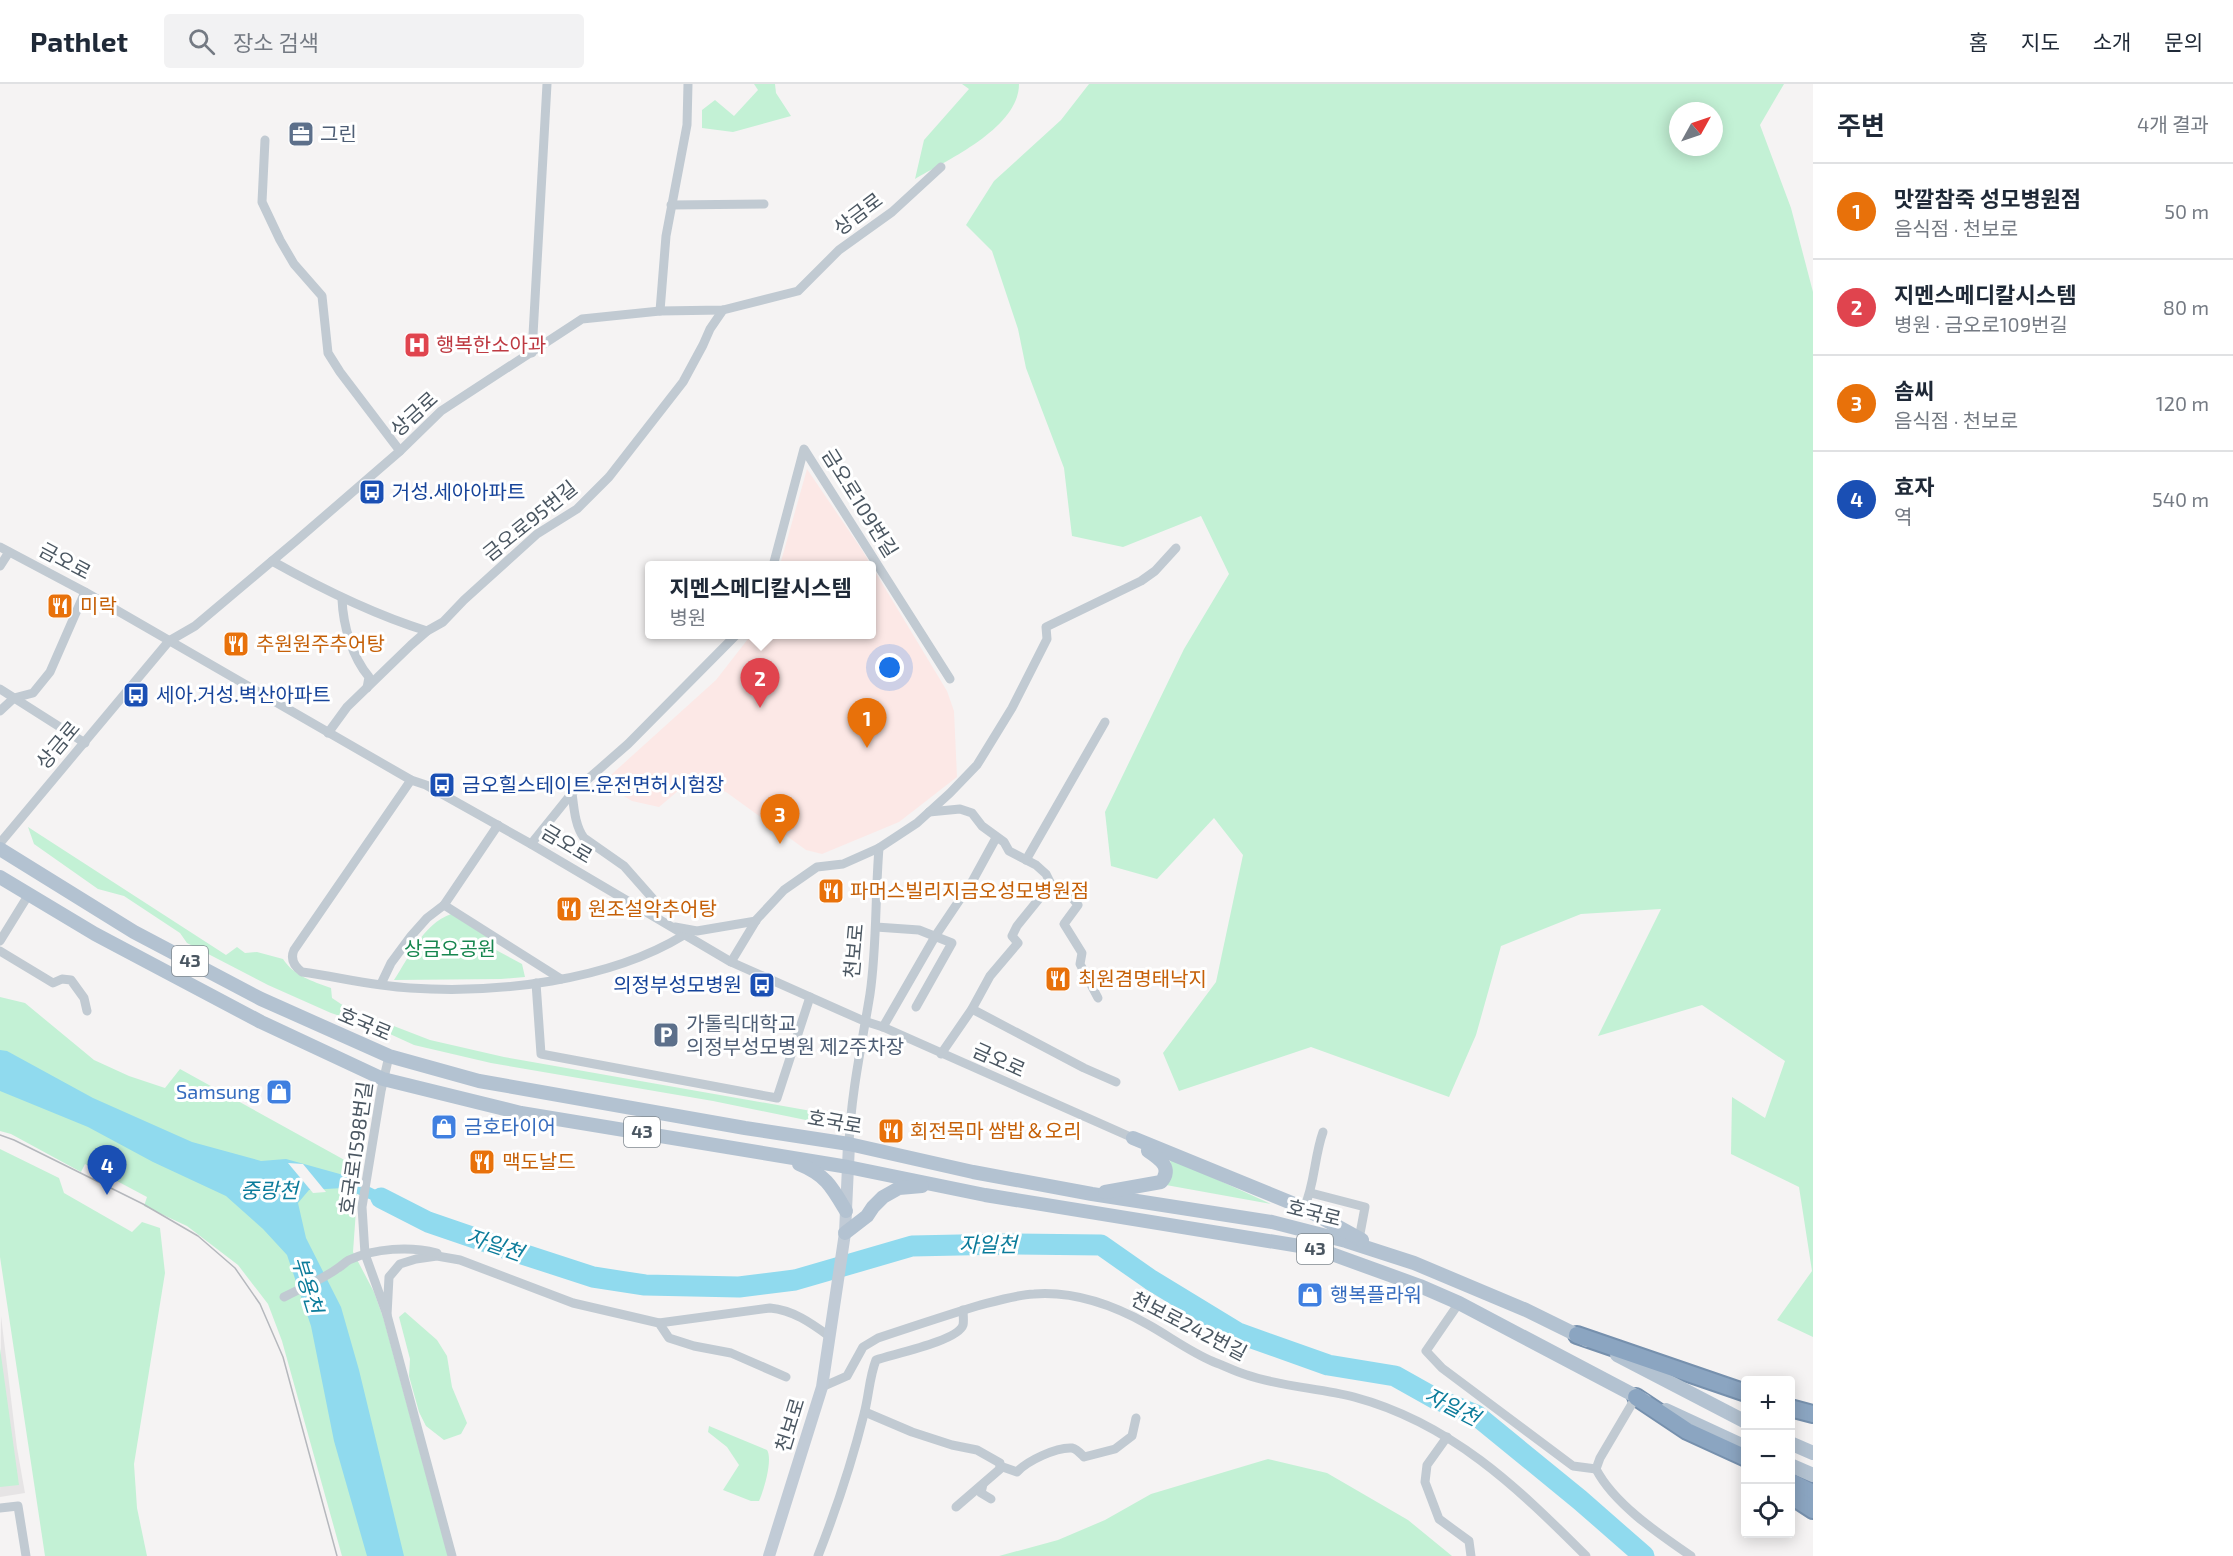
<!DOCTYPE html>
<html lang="ko">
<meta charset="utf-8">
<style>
body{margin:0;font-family:"Exo 2","Noto Sans KR",sans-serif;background:#f2f2f3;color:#1f2937}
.controls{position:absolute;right:18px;bottom:18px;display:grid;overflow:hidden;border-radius:6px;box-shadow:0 3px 15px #0003}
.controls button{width:54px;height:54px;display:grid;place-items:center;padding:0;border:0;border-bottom:2px solid #e0e1e3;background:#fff;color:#1f2937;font:30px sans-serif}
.compass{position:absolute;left:1669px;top:18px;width:54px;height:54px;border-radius:50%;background:#fff;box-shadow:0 3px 15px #0003;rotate:50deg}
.you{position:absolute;left:890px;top:584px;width:21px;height:21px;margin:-15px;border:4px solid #fff;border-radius:50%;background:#1a73e8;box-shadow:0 0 0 9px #1a73e833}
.badge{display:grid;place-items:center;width:39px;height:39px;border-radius:50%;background:#1a73e8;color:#fff;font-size:20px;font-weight:700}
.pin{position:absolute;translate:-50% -50px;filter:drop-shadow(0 2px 3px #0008)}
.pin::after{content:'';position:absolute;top:32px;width:21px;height:18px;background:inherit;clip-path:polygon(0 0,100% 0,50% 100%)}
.popup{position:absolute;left:645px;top:477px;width:231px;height:78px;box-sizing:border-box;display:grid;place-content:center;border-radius:6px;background:#fff;filter:drop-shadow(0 2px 4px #0005);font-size:20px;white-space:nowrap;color:#747a83}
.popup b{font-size:22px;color:#1f2937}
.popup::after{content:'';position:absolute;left:50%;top:100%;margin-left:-12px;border:12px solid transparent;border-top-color:#fff}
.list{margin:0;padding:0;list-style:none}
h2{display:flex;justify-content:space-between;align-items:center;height:78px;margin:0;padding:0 24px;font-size:26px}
h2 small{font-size:20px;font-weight:400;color:#747a83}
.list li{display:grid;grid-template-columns:39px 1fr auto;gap:18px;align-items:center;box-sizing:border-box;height:96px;padding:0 24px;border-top:2px solid #e0e1e3}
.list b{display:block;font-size:22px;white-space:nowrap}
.list p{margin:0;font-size:20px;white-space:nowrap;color:#747a83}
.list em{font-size:20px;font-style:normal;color:#747a83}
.icon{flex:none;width:33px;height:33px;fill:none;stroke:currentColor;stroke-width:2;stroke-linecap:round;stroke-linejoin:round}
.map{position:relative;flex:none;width:1813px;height:1472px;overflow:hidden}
header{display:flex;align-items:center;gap:36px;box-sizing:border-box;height:84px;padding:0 30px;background:#fff;border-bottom:2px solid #e0e1e3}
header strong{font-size:28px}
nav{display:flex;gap:33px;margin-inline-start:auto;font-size:21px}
.search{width:420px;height:54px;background:#f2f2f3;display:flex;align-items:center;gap:15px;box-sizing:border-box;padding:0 21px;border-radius:6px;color:#747a83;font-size:22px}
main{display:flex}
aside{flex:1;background:#fff}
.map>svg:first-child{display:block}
.education{fill:#e6e4e5}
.medical{fill:#fce8e6}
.green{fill:#c3f1d5;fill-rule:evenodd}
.water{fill:#90daee}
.pier{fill:#f5f3f3}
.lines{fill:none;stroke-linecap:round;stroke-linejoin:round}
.river{stroke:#90daee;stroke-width:21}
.highway-casing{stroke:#7690ad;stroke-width:20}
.street{stroke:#c1cad2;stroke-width:9}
.secondary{stroke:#c1cbd6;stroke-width:12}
.primary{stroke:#b3c2d1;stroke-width:14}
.highway{stroke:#8ba5c1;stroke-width:16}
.tram{stroke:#b5b8bd;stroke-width:1.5}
.labels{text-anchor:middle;stroke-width:6;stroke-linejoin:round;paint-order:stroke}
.shield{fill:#fff;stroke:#808990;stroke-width:1.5}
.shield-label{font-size:18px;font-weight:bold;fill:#4a5661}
.service-label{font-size:20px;fill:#4e5e75;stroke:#fff;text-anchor:start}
.street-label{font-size:20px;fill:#4a5661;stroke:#fff}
.health-label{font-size:20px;fill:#be3a42;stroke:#fff;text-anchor:start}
.transit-label{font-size:20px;fill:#164399;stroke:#fff;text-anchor:start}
.food-label{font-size:20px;fill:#c56008;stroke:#fff;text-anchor:start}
.park-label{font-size:20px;fill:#17864f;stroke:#fff}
.shop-label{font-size:20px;fill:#366cbe;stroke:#fff;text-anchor:start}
.water-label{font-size:21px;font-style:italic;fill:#0c7c9b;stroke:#fff}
</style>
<header>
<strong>Pathlet</strong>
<div class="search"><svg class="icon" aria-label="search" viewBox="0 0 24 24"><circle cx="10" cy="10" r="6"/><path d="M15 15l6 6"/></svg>장소 검색</div>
<nav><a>홈</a><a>지도</a><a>소개</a><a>문의</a></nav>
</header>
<main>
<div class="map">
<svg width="1813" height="1472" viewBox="0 0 1813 1472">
<rect width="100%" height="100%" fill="#f5f3f3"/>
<path class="education" d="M 1,1232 L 17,1364 L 25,1409 L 0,1413 Z"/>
<path class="medical" d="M 807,385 L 862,466 L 947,607 L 954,627 L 957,693 L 899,738 L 822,770 L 806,766 L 726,708 L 691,696 L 659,723 L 632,717 L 602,699 L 716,596 L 751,551 L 871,550 L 871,482 L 780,481 Z"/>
<g class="green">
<path d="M 754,0 L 775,0 L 776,9 L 791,32 L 733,48 L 702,44 L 702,26 L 715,16 L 734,32 L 758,6 Z"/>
<path d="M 962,0 L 1019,0 C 1019,44 947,76 915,95 L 924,56 L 969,5 Z"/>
<path d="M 1089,0 L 1784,0 L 1760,41 L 1791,124 L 1813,208 L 1813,1253 L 1777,1236 L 1812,1187 L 1799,1103 L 1731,1070 L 1732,1013 L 1765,1034 L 1785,977 L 1702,921 L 1598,952 L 1661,825 L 1581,830 L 1501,862 L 1476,951 L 1449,1013 L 1311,963 L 1179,1007 L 1163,969 L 1216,898 L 1243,771 L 1214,734 L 1157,795 L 1111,782 L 1105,728 L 1184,565 L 1229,490 L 1201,432 L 1123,463 L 1072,452 L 1064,384 L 1026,284 L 1018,245 L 992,167 L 966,141 L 994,97 L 1061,36 ZM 1678,27 L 1714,27 L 1714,63 L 1678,63 Z"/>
<path d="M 28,743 L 226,871 L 237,863 L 245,869 L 257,868 L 283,875 C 294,892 312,897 331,904 L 332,914 L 347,924 L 430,956 L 504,973 L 834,1031 L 830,1041 L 713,1017 L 491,979 L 414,961 L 379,945 L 331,929 L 268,901 L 187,859 L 180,849 L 124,812 L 98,805 L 34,760 Z"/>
<path d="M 451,830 L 492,856 L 496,866 L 522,880 L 525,893 L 501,895 L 394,896 C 410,872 423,840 451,830 Z"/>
<path d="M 0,913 L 25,919 L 94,976 L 129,992 L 165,1004 L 180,985 L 359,1084 L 353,1168 L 374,1208 L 384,1236 L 448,1472 L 342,1472 L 282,1257 L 268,1220 L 238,1181 L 187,1142 L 144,1122 L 147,1113 L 85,1080 L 81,1088 L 11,1050 L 0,1047 Z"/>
<path d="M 0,1065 L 59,1094 L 64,1109 L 132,1148 L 142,1138 L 160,1144 L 165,1189 L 134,1380 L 137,1424 L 147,1472 L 45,1472 L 0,1173 Z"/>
<path d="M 1172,1075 L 1271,1120 L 1166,1101 L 1172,1087 L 1170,1076 Z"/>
<path d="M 405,1228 L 437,1256 L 447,1272 L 452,1303 L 467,1339 L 461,1350 L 444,1356 L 426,1342 L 419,1328 L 409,1292 L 410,1275 L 399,1233 Z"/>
<path d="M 0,1264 L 19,1401 L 0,1403 Z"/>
<path d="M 709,1342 L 767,1366 C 773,1375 764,1406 759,1417 L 751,1417 L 723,1406 L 739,1381 L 727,1363 L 708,1348 Z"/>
<path d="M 1268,1375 L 1327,1389 L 1408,1436 L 1452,1472 L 999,1472 L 1058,1456 L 1105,1436 L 1151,1410 Z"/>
</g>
<path class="water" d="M 0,966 L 7,967 L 93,1014 L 192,1058 L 261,1077 L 286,1075 L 347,1092 L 409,1122 L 405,1130 L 343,1104 L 309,1106 L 298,1119 L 306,1154 L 341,1223 L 359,1286 L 404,1472 L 367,1472 L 334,1357 L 311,1242 L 287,1171 L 263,1145 L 226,1112 L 153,1078 L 88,1043 L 0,1007 Z"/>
<path class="pier" d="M 288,1079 L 303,1080 L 326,1108 L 313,1109 Z"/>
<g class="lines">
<path class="river" d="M 381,1114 L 428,1138 L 510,1166 L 593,1193 L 645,1201 L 739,1203 L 795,1196 L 912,1162 L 1006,1160 L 1101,1161 L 1151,1196 L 1238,1249 L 1328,1281 L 1395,1292 L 1436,1315 L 1476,1331 L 1580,1416 L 1644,1472"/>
<g class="highway-casing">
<g id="highway">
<path d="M 1577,1251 L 1746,1309"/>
<path d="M 1636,1313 L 1687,1347 L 1746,1374"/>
<path d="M 1790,1324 L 1813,1330"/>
<path d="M 1790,1397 L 1813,1409"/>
<path d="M 1790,1411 L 1813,1426"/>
</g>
</g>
<g class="street">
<path d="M 265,56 L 262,118 L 280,156 L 294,180 L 322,212 L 328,269 L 340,288 L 400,367"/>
<path d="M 671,121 L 764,120"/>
<path d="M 660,227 L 666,152 L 687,41 L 688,0"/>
<path d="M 532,269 L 547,0"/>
<path d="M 0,463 L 85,508 L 411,696 L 426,701 L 531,760 L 731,878 L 864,937 L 883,943 L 1133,1054"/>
<path d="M 272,477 C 322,505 372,530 427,547"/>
<path d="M 0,482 L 9,468"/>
<path d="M 773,482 L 804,365 L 950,595"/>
<path d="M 342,515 C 343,541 352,573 369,593 L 367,604"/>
<path d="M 0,605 L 85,659"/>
<path d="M 0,627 L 14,614 L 33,609 L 50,588 L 85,508"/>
<path d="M 328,649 L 347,623 L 411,561 L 427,547 L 443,538 L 464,516 L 537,450 L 577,425 L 609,393 L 683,298 L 703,261 L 710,245 L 723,226"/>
<path d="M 411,696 L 294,866 C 290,875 294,882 302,888 C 338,893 374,902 410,904 C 497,910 609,897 684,851"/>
<path d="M 572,709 C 574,724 575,742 584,754 L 624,782 L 654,816"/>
<path d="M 929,728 L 960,725 L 972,729 L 982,742 L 1004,758 L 1009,767 L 1036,781 L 1046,790 L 1051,800 L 1017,842 L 1012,852 L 1018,859 L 990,892 L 972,925 L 941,970"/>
<path d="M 0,759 L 169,557 L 195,542 L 297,456 L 400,367 L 441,327 L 582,235 L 660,227 L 723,226 L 798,207 L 839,166 L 892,128 L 941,83"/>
<path d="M 531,760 L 572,709 L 628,660 L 737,550"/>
<path d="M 1026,776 L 1105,638"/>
<path d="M 1051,800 L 1065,805 L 1078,821 L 1064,840 L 1082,869 L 1080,880 L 1098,914"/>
<path d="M 444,821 L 561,895"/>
<path d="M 675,843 L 697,847 L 756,837"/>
<path d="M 876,843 L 919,846 L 952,859 L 916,923"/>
<path d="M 0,857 L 29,810"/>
<path d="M 0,867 L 53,899 L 62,895 L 71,896 L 84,914 L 87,927"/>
<path d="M 731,878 L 757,835 L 784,806 L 817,783 L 843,780 L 879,764 L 917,739 L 950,709 L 977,681 L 1012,624 L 1047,555 L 1046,543 L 1141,497 L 1155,487 L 1176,464"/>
<path d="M 536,899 L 541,970 L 777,1014 L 810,913"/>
<path d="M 381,900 L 391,879 L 411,852 L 427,834 L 444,821 L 498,741"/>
<path d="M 972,925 L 1084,984 L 1116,998"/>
<path d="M 883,943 L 936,851 L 973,796 L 996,754"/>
<path d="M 389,972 L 381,1007 L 362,1123 L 365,1170 L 387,1231 L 389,1193 L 400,1180 L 416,1175 L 437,1172 L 460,1176 L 573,1219 L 659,1239 L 669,1254 L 694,1262 L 731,1269 L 786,1293"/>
<path d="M 849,1060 C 851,1009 862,960 870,910 C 877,862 875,813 879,764"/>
<path d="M 1311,1109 L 1365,1123 L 1359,1155"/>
<path d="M 1304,1124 C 1315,1100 1314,1073 1323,1048"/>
<path d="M 284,1213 C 301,1204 322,1196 338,1184 C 342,1182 345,1178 349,1176 C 375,1164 410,1162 437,1169"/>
<path d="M 1459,1219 L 1426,1267 L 1442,1284 L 1573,1382 L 1596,1385"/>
<path d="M 387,1231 L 452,1472"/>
<path d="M 659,1239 L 770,1224 C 793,1226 811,1239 829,1252"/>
<path d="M 822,1303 L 847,1292 L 863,1263 L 878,1254 C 911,1243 944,1232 977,1222 C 996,1217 1015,1211 1034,1210 C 1074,1207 1113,1221 1147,1240 C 1169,1252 1190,1268 1214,1278 C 1225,1282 1236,1288 1247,1291 C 1282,1303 1319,1304 1354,1313 C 1451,1339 1517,1403 1586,1472"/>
<path d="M 1636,1313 L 1600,1374 L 1596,1385 C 1614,1420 1659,1450 1691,1472"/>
<path d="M 865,1328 L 912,1348 L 952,1361 L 977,1366 L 1000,1379 L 1000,1385 L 956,1423"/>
<path d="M 1447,1353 L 1427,1381 L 1425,1398 L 1439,1435 L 1469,1457 L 1471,1472"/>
<path d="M 1000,1382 L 1017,1388 C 1027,1377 1056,1363 1072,1364 C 1077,1365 1081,1370 1084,1373 L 1115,1365 L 1132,1352 L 1136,1334"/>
<path d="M 983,1400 L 981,1409 L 991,1415"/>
<path d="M 0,1424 L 18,1422 L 26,1472"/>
<path d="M 818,1472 C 836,1426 852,1378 864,1330 C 869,1312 869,1294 876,1276 C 893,1270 958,1257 963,1241 C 964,1237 963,1230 963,1226"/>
</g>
<path class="secondary" d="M 769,1472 L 822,1303 L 845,1149 L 849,1060"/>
<g class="primary">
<path d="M 0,765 L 134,848 L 261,915 L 389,972 L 479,997 L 745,1044 L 849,1060 L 973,1088 L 1092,1110 L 1272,1138 L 1346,1157 L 1414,1179 L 1526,1226 L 1587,1256"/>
<path d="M 0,793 L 95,850 L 261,938 L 383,995 L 521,1029 L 848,1083 L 985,1111 L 1318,1165 L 1420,1202 L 1459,1219 L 1645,1317"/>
<path d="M 1133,1054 L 1304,1124 L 1362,1156"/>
<path d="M 799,1080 C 826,1091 832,1103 846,1127"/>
<path d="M 1105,1108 L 1161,1098 C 1173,1084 1160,1075 1148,1067"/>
<path d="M 845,1149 L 867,1132 L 873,1123 L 883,1113 L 899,1104 L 922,1102"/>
<path d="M 1617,1271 L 1746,1338"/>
<path d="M 1666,1326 L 1746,1363"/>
<path d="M 1790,1359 L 1813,1369"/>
<path d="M 1790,1381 L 1813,1391"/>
</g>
<use href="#highway" class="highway"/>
<path class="tram" d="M 0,1051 L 14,1056 L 143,1120 L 198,1152 L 235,1184 L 260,1220 L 283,1273 L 337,1472"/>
</g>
<defs>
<g id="office-square" transform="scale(1.35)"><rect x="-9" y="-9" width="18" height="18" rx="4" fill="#5c6f8a" stroke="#fff"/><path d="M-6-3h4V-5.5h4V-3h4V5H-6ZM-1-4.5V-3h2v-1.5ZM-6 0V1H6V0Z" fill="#fff"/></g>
<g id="hospital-square" transform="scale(1.35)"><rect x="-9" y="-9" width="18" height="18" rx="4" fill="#e0444e" stroke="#fff"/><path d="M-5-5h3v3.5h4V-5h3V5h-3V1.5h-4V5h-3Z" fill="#fff"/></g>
<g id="bus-square" transform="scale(1.35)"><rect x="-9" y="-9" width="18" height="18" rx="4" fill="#1a4fb4" stroke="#fff"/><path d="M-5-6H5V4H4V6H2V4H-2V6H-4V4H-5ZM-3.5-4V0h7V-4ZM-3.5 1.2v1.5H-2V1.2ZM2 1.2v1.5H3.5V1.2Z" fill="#fff"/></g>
<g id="restaurant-square" transform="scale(1.35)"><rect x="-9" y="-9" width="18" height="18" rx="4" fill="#e8710a" stroke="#fff"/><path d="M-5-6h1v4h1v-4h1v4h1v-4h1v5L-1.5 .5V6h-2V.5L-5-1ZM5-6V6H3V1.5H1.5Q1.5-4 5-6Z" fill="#fff"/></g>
<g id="parking-square" transform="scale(1.35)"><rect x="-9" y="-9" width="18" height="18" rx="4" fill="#5c6f8a" stroke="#fff"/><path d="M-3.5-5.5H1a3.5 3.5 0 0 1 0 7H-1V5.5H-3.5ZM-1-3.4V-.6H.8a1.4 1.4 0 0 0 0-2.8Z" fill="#fff"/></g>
<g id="shop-square" transform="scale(1.35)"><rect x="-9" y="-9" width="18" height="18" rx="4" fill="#3f7fe0" stroke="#fff"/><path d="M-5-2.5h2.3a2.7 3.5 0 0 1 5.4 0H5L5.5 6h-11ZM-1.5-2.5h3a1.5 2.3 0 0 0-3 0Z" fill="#fff"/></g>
</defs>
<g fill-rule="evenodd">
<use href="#office-square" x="301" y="50"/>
<use href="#hospital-square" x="417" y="261"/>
<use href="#bus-square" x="372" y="408"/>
<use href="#restaurant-square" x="60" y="522"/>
<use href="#restaurant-square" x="236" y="560"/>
<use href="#bus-square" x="136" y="611"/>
<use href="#bus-square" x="442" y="701"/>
<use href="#restaurant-square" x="831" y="807"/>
<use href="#restaurant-square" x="569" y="825"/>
<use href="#restaurant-square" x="1058" y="895"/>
<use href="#bus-square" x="762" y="901"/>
<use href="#parking-square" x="666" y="951"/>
<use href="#shop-square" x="279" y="1008"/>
<use href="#shop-square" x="444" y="1043"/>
<use href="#restaurant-square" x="891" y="1047"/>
<use href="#restaurant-square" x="482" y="1078"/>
<use href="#shop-square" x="1310" y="1211"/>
</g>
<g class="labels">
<g class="shield">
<rect x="172" y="862" width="36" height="30" rx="4.5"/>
<rect x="624" y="1033" width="36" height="30" rx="4.5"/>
<rect x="1297" y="1150" width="36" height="30" rx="4.5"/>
</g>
<g class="shield-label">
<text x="190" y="883">43</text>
<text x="642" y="1054">43</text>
<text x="1315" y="1171">43</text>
</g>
<g class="service-label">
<text x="320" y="57">그린</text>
<text x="686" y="947">가톨릭대학교<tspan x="686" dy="23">의정부성모병원 제2주차장</tspan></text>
</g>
<g class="street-label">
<text transform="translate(858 130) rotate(-37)" y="7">상금로</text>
<text transform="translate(414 330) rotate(-42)" y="7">상금로</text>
<text transform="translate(860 419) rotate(58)" y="7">금오로109번길</text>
<text transform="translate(530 437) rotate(-39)" y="7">금오로95번길</text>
<text transform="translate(65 477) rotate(28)" y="7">금오로</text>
<text transform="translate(58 661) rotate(-50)" y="7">상금로</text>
<text transform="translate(567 760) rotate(31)" y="7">금오로</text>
<text transform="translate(854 867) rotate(-85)" y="7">천보로</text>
<text transform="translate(365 940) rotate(23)" y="7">호국로</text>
<text transform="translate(999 976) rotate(24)" y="7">금오로</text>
<text transform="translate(835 1038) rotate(10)" y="7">호국로</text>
<text transform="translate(356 1064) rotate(-82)" y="7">호국로1598번길</text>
<text transform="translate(1314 1129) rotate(14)" y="7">호국로</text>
<text transform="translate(1189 1242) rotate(27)" y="7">천보로242번길</text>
<text transform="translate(790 1341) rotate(-73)" y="7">천보로</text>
</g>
<g class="health-label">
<text x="436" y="268">행복한소아과</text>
</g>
<g class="transit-label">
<text x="392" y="415">거성.세아아파트</text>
<text x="156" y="618">세아.거성.벽산아파트</text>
<text x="462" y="708">금오힐스테이트.운전면허시험장</text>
<text x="742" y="908" text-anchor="end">의정부성모병원</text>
</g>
<g class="food-label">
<text x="80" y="529">미락</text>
<text x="256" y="567">추원원주추어탕</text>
<text x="850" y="814">파머스빌리지금오성모병원점</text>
<text x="588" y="832">원조설악추어탕</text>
<text x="1078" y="902">최원겸명태낙지</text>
<text x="910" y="1054">회전목마 쌈밥＆오리</text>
<text x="502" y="1085">맥도날드</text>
</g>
<g class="park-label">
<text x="450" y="872">상금오공원</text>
</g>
<g class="shop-label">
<text x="260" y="1015" text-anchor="end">Samsung</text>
<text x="464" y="1050">금호타이어</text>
<text x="1330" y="1218">행복플라워</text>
</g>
<g class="water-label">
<text x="269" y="1114">중랑천</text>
<text transform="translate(495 1161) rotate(19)" y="7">자일천</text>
<text x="988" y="1168">자일천</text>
<text transform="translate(307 1201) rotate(73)" y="7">부용천</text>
<text transform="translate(1452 1323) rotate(27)" y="7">자일천</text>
</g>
</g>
</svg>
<div class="controls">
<button>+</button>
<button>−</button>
<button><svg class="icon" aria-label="locate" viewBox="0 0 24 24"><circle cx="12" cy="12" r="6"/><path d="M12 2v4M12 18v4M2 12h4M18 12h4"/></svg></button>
</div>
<svg class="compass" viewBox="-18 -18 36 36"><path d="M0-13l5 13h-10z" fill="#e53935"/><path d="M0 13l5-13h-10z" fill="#747a83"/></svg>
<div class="you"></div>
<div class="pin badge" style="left:867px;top:664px;background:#e8710a">1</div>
<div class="pin badge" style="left:760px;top:624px;background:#e0444e">2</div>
<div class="popup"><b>지멘스메디칼시스템</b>병원</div>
<div class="pin badge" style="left:780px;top:760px;background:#e8710a">3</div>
<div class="pin badge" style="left:107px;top:1111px;background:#1a4fb4">4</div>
</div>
<aside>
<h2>주변<small>4개 결과</small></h2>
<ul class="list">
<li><span class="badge" style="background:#e8710a">1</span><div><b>맛깔참죽 성모병원점</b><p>음식점 · 천보로</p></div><em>50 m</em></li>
<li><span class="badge" style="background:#e0444e">2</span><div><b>지멘스메디칼시스템</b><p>병원 · 금오로109번길</p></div><em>80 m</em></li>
<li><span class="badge" style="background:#e8710a">3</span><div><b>솜씨</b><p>음식점 · 천보로</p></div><em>120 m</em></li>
<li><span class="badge" style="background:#1a4fb4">4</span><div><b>효자</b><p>역</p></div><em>540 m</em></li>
</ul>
</aside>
</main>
